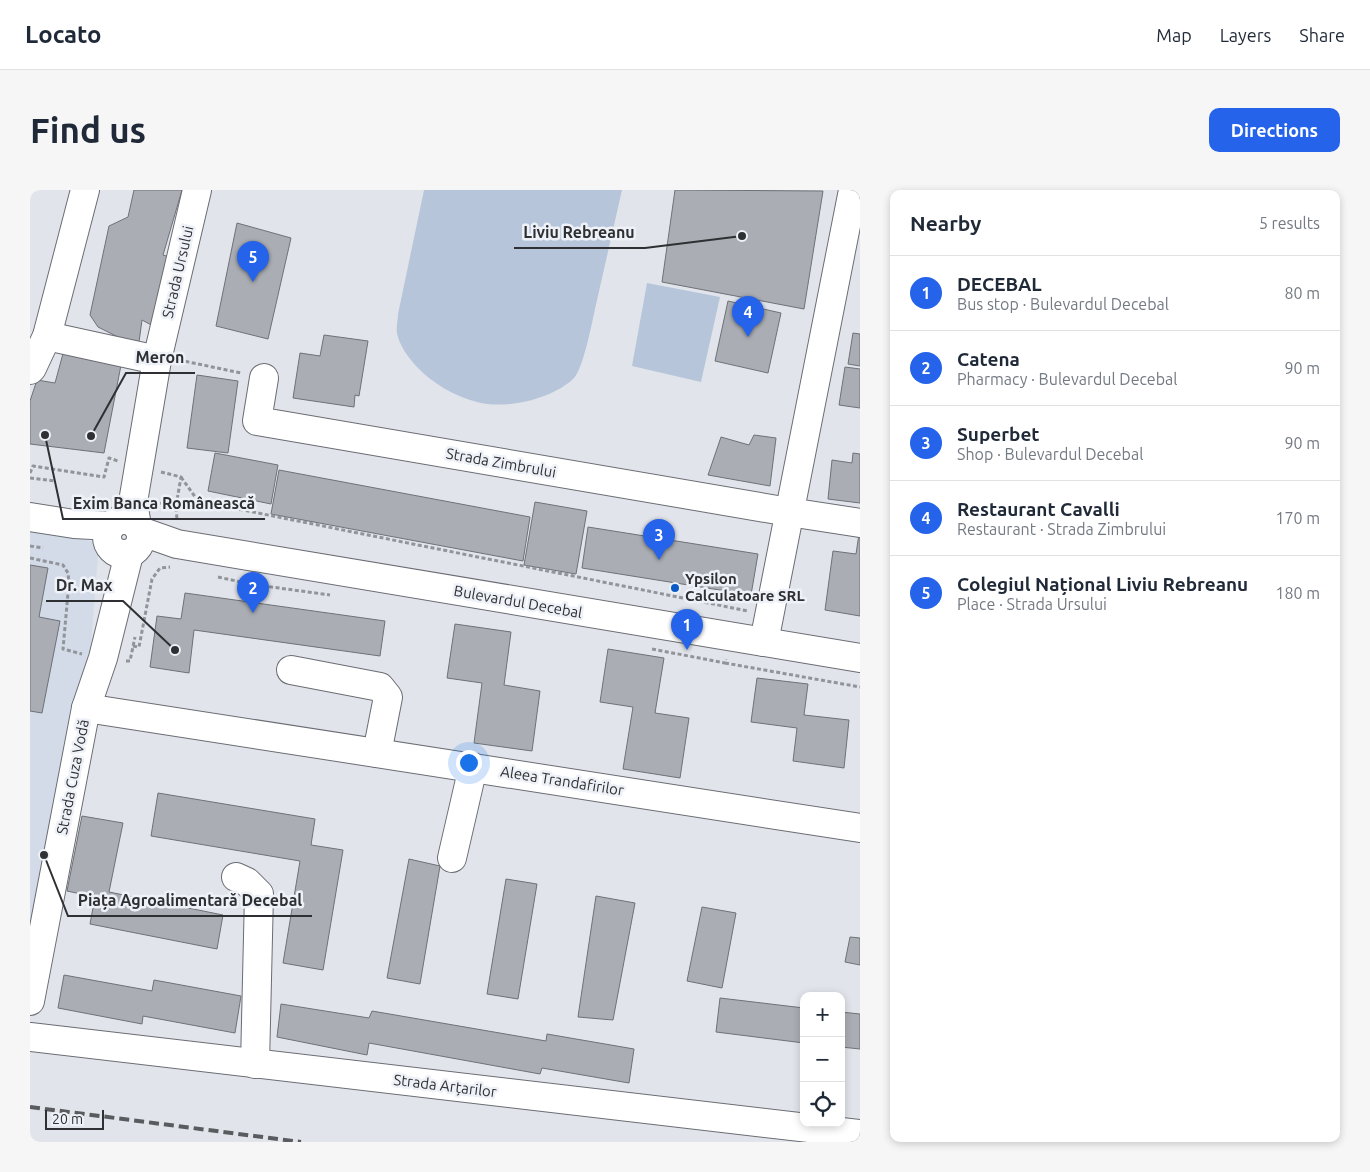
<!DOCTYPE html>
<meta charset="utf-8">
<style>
body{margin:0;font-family:Ubuntu,sans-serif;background:#f6f6f7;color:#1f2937}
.controls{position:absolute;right:15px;bottom:15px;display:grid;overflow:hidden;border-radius:10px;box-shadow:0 2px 8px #0003}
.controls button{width:45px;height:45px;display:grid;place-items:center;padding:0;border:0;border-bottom:1px solid #e0e1e3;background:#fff;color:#1f2937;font:25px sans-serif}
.scale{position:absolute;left:15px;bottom:12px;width:59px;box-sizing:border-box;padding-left:5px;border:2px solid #2f3033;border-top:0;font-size:14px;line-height:18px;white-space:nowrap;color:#2f3033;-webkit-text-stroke:4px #eef2f8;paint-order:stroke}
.you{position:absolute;left:438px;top:572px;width:18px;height:18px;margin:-12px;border:4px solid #fff;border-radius:50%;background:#1a73e8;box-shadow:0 0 0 8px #1a73e833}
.badge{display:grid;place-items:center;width:32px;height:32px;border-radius:50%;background:#2563eb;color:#fff;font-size:16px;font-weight:700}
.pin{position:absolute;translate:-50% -41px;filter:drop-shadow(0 1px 2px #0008)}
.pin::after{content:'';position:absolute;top:26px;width:18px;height:15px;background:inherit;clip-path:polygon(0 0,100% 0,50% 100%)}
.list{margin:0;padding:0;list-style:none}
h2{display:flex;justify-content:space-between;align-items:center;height:65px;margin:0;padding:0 20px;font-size:21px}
h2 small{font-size:16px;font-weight:400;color:#747a83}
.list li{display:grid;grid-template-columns:32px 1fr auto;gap:15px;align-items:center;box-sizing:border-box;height:75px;padding:0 20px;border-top:1px solid #e0e1e3}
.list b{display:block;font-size:19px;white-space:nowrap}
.list p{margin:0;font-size:16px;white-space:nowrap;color:#747a83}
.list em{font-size:16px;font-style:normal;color:#747a83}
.icon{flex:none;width:28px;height:28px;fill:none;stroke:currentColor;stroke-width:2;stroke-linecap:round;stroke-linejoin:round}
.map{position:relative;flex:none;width:830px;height:952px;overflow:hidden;border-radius:10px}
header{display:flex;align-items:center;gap:30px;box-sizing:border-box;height:70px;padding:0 25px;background:#fff;border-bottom:1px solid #e0e1e3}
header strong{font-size:24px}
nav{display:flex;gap:28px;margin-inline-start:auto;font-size:18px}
.intro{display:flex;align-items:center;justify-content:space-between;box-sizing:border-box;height:120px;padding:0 30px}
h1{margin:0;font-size:35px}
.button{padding:12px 22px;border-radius:10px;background:#2563eb;color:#fff;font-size:18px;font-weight:700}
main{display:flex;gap:30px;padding:0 30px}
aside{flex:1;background:#fff;border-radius:10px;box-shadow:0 2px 8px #0003}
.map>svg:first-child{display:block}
.built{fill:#d3dbe8}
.pitch{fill:#b7c5da}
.building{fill:#aaaeb4;stroke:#6e7277}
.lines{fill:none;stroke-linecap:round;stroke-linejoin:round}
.minor-casing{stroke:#6a6d73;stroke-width:30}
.major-casing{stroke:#6a6d73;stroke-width:30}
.path{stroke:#919499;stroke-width:3;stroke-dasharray:4 2.5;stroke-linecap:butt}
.minor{stroke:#fff;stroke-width:28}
.major{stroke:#fff;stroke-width:28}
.rail{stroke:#595b5f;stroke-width:4;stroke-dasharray:10 5;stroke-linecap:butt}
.poi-dot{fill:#0b5bc5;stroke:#eef2f8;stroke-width:2}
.labels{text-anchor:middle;stroke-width:5;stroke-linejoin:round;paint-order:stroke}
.street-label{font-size:15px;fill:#2f3033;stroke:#eef2f8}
.poi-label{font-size:15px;font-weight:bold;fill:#2f3033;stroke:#eef2f8;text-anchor:start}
.leader{fill:none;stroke:#2f3033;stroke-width:2}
.callout-dot{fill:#2f3033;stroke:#eef2f8;stroke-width:2}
.callout-label{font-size:16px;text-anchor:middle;font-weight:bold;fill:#2f3033;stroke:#eef2f8;stroke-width:5;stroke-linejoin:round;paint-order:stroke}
</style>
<header>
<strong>Locato</strong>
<nav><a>Map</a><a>Layers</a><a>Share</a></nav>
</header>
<div class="intro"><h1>Find us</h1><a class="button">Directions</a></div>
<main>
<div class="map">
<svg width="830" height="952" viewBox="0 0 830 952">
<rect width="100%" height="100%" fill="#e1e5eb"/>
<path class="built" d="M 0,337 L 69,353 L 56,518 L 0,811 Z"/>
<g class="pitch">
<path d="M 394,0 L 592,0 C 583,40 574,79 565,119 C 562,133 553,179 544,188 C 523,209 476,220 447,212 C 424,206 402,193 386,176 C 378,167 369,155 367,143 C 366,137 368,130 368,124 Z"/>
<path d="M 617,93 L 690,107 L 671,192 L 602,176 Z"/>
</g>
<g class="building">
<path d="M 104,0 L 152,0 L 133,65 L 146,69 L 125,137 L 112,130 L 109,152 L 90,148 L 68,137 L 60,125 L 79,36 L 98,27 Z"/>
<path d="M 645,0 L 793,1 L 774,119 L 632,92 Z"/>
<path d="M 207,33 L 261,48 L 238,149 L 186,136 Z"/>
<path d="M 698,111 L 751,123 L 738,183 L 685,171 Z"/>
<path d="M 823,143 L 830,144 L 830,176 L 818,174 Z"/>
<path d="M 294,145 L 338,151 L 329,206 L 325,205 L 324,217 L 263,208 L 270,163 L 290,166 Z"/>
<path d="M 34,160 L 92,170 L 74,263 L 0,254 L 0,211 L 7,190 L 25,193 Z"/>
<path d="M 815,177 L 830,179 L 830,218 L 809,215 Z"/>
<path d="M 167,185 L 208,191 L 198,263 L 157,258 Z"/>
<path d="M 724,245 L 746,248 L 740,296 L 678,285 L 691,247 L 719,255 Z"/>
<path d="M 185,263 L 248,275 L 241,314 L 178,301 Z"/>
<path d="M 823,263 L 830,264 L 830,313 L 798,309 L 802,270 L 822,273 Z"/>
<path d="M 249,280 L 500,327 L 493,371 L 241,324 Z"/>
<path d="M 505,312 L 557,321 L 546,384 L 494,375 Z"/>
<path d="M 558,337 L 728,364 L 721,405 L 552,378 Z"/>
<path d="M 829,344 L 830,344 L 830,426 L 795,420 L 803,361 L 826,364 Z"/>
<path d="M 0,375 L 18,378 L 9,427 L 30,431 L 12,523 L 0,521 Z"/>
<path d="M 155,403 L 355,431 L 350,466 L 164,440 L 159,483 L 120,477 L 127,426 L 151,429 Z"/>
<path d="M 425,434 L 481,442 L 474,495 L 510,501 L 502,561 L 444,553 L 452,493 L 417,488 Z"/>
<path d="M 578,459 L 634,468 L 625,523 L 659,528 L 650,588 L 593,579 L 603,517 L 570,512 Z"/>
<path d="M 727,488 L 778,494 L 774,525 L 819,530 L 814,578 L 763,571 L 767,538 L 721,532 Z"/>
<path d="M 128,603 L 285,629 L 281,655 L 313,660 L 293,780 L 253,773 L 270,671 L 121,646 Z"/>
<path d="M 52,626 L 93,633 L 79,702 L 193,725 L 187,759 L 60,734 L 65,707 L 37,701 Z"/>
<path d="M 379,669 L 410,676 L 390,794 L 357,788 Z"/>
<path d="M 476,689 L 507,694 L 488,809 L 457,804 Z"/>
<path d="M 566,706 L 605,713 L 583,830 L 548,827 Z"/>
<path d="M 672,717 L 706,723 L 692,798 L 657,791 Z"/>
<path d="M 820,747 L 830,748 L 830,775 L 815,772 Z"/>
<path d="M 34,785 L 122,801 L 124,790 L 211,806 L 205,843 L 113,826 L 112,834 L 28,818 Z"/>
<path d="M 690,808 L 774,818 L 774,853 L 686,842 Z"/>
<path d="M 251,814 L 339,828 L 342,821 L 516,851 L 517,844 L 604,859 L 599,893 L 512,878 L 510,884 L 339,853 L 337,865 L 247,847 Z"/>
<path d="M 811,822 L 830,824 L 830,859 L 811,857 Z"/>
</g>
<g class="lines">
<g class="minor-casing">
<g id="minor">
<path d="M 17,146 L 127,170"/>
<path d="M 0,180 L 2,178 L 17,146 L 55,0"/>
<path d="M 234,188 L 227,231 L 759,322 L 830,333"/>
<path d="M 107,336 L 103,312 L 127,170 L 167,0"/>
<path d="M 734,452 L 823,0"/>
<path d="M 261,480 L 350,497 L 358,507 L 347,563"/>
<path d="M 56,518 L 830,638"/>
<path d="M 422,668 L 443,577"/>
<path d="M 206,687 L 217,692 L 229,704 L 225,874"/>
<path d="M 0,811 L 56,518 L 73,468 L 99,364"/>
<path d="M 0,847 L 830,944"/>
</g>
</g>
<g class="major-casing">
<g id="major">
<path d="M 0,327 L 44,334 L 81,336"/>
<circle cx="94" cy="347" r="17"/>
<path d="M 110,341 L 147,354 L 830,468"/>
</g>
</g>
<g class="path">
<path d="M 149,170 L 211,183"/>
<path d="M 131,282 L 151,287 L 146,316 L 147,330"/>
<path d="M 0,283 L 3,276 L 74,287 L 79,268 L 88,271"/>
<path d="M 151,287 L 168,311 L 718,421"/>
<path d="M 0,288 L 25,291"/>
<path d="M 130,313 L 146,316"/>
<path d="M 0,356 L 13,358"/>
<path d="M 0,368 L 33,375 L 38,383 L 39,392 L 33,459 L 52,464"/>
<path d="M 188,387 L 220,394 L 300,405"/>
<path d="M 103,456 L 109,457 L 122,389 L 130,378 L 140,377"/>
<path d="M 622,459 L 695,473 L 696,469"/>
<path d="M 96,471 L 100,471 L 105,447"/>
<path d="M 695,473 L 830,497"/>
</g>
<use href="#minor" class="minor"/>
<use href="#major" class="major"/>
<path class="rail" d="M 0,917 L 271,952"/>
</g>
<circle class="poi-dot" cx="645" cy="398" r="5"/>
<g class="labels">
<g class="street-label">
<text transform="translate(148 82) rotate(-77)" y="5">Strada Ursului</text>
<text transform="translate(471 273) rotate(10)" y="5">Strada Zimbrului</text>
<text transform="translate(488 412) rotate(10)" y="5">Bulevardul Decebal</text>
<text transform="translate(43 587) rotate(-79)" y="5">Strada Cuza Vodă</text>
<text transform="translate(532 591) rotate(9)" y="5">Aleea Trandafirilor</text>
<text transform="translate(415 896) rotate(7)" y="5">Strada Arțarilor</text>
</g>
<g class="poi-label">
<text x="655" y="394">Ypsilon<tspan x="655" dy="17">Calculatoare SRL</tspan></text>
</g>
</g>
<path class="leader" d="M712 46L615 58H484M61 246L96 183H165M15 245L33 329H235M145 460L93 411H16M14 665L38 726H282"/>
<g class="callout-dot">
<circle cx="712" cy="46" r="5"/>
<circle cx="61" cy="246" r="5"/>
<circle cx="15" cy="245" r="5"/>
<circle cx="145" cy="460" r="5"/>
<circle cx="14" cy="665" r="5"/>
</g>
<g class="callout-label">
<text x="549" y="48">Liviu Rebreanu</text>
<text x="130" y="173">Meron</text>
<text x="134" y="319">Exim Banca Românească</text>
<text x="54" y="401">Dr. Max</text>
<text x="160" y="716">Piața Agroalimentară Decebal</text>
</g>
</svg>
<div class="controls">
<button>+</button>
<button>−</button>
<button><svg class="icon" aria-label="locate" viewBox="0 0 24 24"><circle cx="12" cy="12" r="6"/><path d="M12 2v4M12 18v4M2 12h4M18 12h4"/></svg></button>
</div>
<div class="scale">20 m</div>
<div class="you"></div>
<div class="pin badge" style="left:657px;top:460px">1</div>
<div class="pin badge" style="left:223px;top:423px">2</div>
<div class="pin badge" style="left:629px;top:370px">3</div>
<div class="pin badge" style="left:718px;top:147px">4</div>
<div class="pin badge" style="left:223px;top:92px">5</div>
</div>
<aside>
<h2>Nearby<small>5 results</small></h2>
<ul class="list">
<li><span class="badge">1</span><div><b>DECEBAL</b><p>Bus stop · Bulevardul Decebal</p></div><em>80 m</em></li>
<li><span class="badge">2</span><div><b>Catena</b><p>Pharmacy · Bulevardul Decebal</p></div><em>90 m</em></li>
<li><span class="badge">3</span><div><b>Superbet</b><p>Shop · Bulevardul Decebal</p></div><em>90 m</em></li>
<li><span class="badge">4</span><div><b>Restaurant Cavalli</b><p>Restaurant · Strada Zimbrului</p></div><em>170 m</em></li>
<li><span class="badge">5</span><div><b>Colegiul Național Liviu Rebreanu</b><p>Place · Strada Ursului</p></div><em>180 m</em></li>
</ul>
</aside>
</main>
